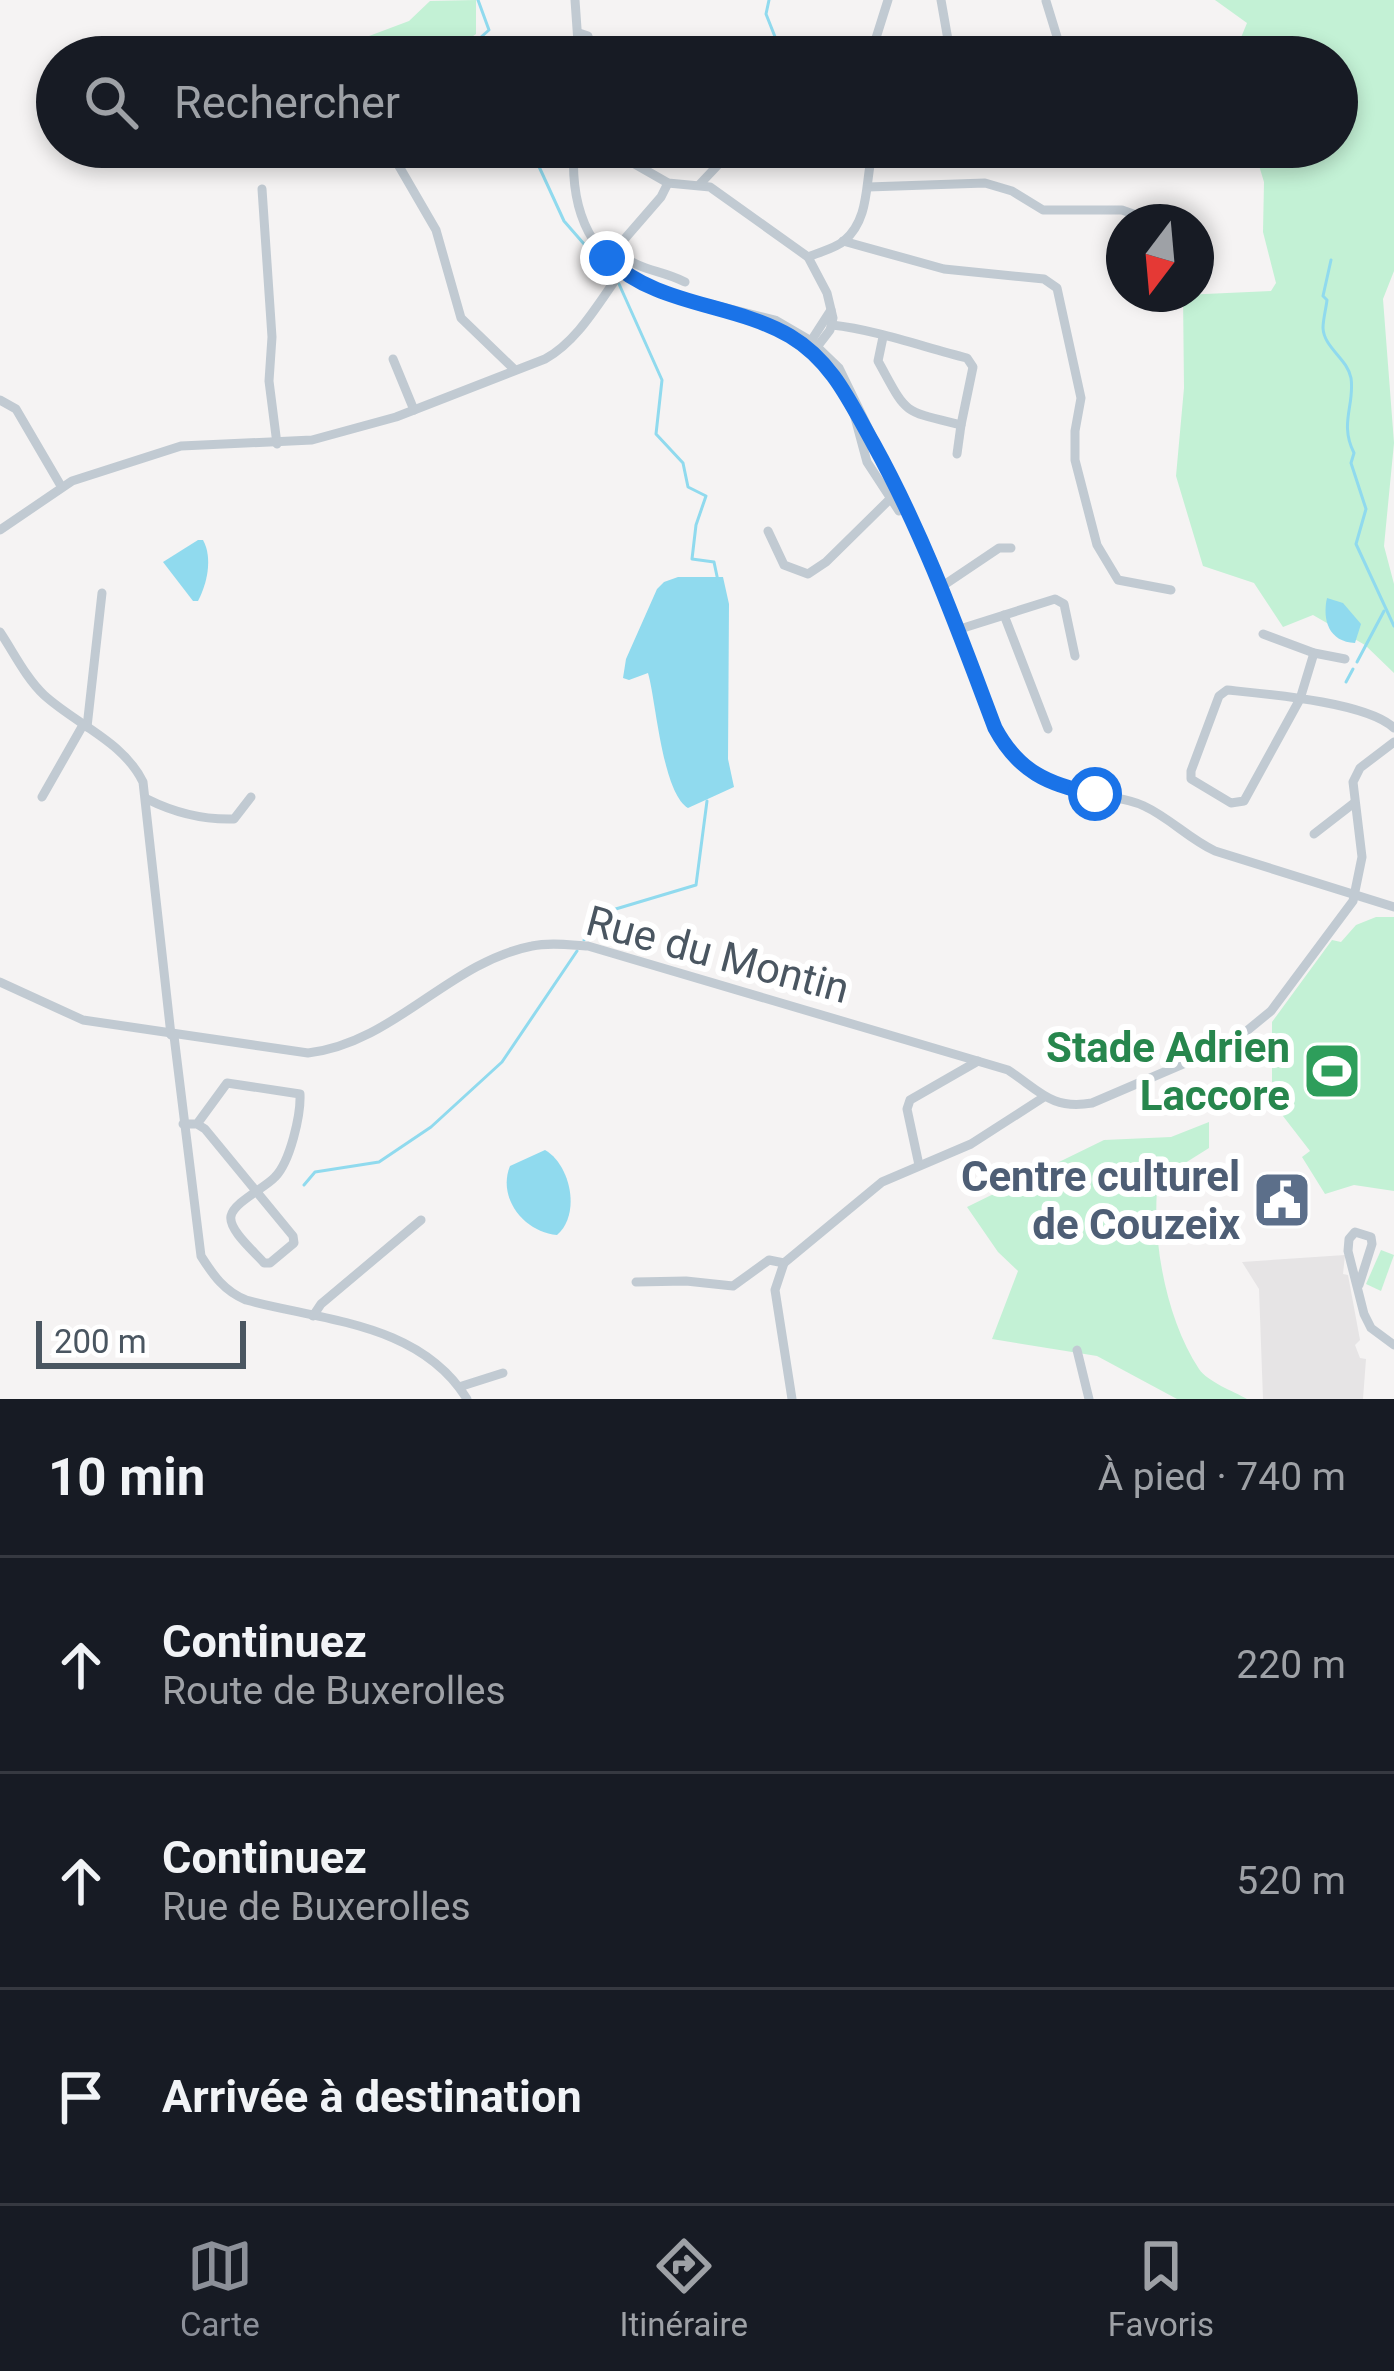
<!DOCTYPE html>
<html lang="fr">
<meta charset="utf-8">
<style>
body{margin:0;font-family:Roboto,sans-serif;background:#242831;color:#f1f3f6}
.compass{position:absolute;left:1106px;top:204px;width:108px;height:108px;border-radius:50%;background:#171b24;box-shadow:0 6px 18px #0003;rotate:196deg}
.scale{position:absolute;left:36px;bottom:30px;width:210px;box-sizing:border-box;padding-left:12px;border:6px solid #4a5661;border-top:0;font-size:33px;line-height:42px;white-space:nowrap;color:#4a5661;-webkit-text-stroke:9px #fff;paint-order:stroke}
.stop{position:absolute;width:36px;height:36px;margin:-27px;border:9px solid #1a73e8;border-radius:50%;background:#fff}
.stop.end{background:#1a73e8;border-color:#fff;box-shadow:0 3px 12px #0008}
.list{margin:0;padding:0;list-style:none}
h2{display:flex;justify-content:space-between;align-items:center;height:156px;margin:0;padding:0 48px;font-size:51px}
h2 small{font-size:39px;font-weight:400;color:#9ea1a6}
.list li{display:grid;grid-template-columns:78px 1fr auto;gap:36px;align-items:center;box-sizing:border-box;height:216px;padding:0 48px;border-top:3px solid #363941}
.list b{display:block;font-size:45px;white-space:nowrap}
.list p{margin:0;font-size:39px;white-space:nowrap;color:#9ea1a6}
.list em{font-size:39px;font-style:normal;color:#9ea1a6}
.icon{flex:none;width:66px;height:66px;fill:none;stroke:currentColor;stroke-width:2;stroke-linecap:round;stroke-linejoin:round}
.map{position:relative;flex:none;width:1394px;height:1399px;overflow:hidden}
.search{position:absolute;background:#171b24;box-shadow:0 6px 18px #0003;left:36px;right:36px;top:36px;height:132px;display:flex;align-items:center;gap:30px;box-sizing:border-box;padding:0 42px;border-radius:66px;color:#9ea1a6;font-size:45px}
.sheet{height:804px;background:#171b24}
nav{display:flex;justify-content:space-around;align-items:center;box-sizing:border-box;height:168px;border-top:3px solid #363941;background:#171b24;font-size:33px;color:#9ea1a6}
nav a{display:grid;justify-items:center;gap:6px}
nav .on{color:#8c9099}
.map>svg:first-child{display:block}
.education{fill:#e6e4e5}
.green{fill:#c3f1d5}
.water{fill:#90daee}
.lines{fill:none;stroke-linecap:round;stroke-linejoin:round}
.stream{stroke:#90daee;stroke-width:3}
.minor{stroke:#c1cad2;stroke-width:9}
.route{stroke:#1a73e8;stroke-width:15}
.labels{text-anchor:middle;stroke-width:12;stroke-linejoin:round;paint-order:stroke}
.street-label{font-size:42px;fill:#4a5661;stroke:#fff}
.leisure-label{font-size:42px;font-weight:bold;fill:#27864d;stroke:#fff;text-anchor:end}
.service-label{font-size:42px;font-weight:bold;fill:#4e5e75;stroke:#fff;text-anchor:end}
</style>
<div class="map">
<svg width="1394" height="1399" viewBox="0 0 1394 1399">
<rect width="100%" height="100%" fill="#f5f3f3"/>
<path class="education" d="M 1345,1255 L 1343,1274 L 1348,1275 L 1360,1340 L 1355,1345 L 1360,1358 L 1366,1359 L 1363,1399 L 1263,1399 L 1259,1289 L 1242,1262 Z"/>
<g class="green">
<path d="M 476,0 L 476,34 L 443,57 L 313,57 L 409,21 L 430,1 Z"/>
<path d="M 1215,0 L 1394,0 L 1394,271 L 1383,299 L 1394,443 L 1384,546 L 1394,584 L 1394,673 L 1365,645 L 1313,615 L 1283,627 L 1254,583 L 1203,566 L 1176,476 L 1184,388 L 1183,295 L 1271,291 L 1276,283 L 1263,232 L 1264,182 L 1257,159 L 1230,159 L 1213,147 L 1337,147 L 1337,57 L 1233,57 L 1247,23 Z"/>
<path d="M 1376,917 L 1394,917 L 1394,1191 L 1354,1185 L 1325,1194 L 1302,1157 L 1310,1151 L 1266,1094 L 1272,1089 L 1272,1022 L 1332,940 L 1341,942 L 1356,925 Z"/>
<path d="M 1209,1122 L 1209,1148 L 1158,1180 C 1151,1238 1166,1319 1199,1369 C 1208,1382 1233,1391 1247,1399 L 1177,1399 L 1097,1356 L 992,1339 L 1018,1271 L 998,1252 L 967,1207 L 1104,1140 L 1171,1137 Z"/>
<path d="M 1381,1250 L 1394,1255 L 1381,1291 L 1366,1284 Z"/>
</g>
<g class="water">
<path d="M 198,540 L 203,540 C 213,558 207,584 198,601 L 193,601 L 163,562 Z"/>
<path d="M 678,577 L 723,577 L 729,604 L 728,759 L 734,787 L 688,808 C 662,792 656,700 648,673 L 629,680 L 623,678 L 626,659 L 657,589 L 664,582 Z"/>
<path d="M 1327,598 L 1343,603 L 1361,624 L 1355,643 C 1329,642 1322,620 1327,598 Z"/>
<path d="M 545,1150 C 571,1165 581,1215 557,1235 C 524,1232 497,1198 510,1166 Z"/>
</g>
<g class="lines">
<g class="stream">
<path d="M 478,0 L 489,30 L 480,38 L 489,57"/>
<path d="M 769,0 L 766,14 L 783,57"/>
<path d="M 530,147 L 564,221 L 611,275"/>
<path d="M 1331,260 L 1323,296 L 1327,300 C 1326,309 1323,319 1323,328 C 1324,348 1347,358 1351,378 C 1355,405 1339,423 1354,453 L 1351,463 L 1366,509 L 1356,544 L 1394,626"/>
<path d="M 619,284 L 662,380 L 656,434 L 683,463 L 688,487 L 706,496 L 696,525 L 692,559 L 714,562 L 718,581"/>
<path d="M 1357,662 L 1384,611"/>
<path d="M 1346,682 L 1353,669"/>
<path d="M 584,940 L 597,920 L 609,911 L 696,885 L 707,801"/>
<path d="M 304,1185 L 315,1172 L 379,1162 L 431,1127 L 502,1062 L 577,951"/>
</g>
<g class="minor">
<path d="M 575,0 L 579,57"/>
<path d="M 941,0 L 951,57"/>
<path d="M 579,33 L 588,36 L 593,57"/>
<path d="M 870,57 L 888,0"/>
<path d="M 1045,57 L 1058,40 L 1046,1"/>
<path d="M 574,147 C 569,223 598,270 671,295"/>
<path d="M 605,147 L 668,183 L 710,187 L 808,257 L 827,293 L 833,318 L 830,330 L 817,347"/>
<path d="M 822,147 L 871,156"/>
<path d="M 396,161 L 436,230 L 461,318 L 515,370"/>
<path d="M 668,183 L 661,197 L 615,250 C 642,273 657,268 685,282"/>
<path d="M 700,184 L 732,150 L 730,147"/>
<path d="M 868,187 L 985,183 L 1012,191 L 1043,210 L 1122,210 L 1156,222"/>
<path d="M 262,189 L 272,337 L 269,381 L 277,444"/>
<path d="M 843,241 L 944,269 L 1044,279 L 1057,288 L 1081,398 L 1075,431 L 1075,460 L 1097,545 L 1118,580 L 1171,590"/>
<path d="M 808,257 C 819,252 834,249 844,241 C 872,217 864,178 874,147"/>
<path d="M 666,293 L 775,320 L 811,341 L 839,368 L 932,559 L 995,728 C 1018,772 1051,787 1099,795 C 1115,798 1130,799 1144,806 C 1170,818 1189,839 1215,851 L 1394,907"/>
<path d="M 722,311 C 797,334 819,348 859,417"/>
<path d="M 832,325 C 877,330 923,347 967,358 L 973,367 L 961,425 C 900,410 908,415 878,361 L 883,337"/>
<path d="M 811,341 L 831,310"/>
<path d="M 393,359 L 414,410"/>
<path d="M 0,400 L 16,409 L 61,486"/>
<path d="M 854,414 L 867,462 L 899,511"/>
<path d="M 957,454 L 961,425"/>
<path d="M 0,530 L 72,481 L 181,446 L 312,440 L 396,417 L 545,359 C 578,341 599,302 621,272"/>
<path d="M 768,531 L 784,565 L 808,574 L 826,562 L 890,499"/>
<path d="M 944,585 L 999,548 L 1011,548"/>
<path d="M 1004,615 L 1048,729"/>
<path d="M 960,629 L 1055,599 L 1064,604 L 1075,656"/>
<path d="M 0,632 C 14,653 26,678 44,695 C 77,725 123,741 143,782 L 171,1035"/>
<path d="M 1263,634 L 1314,653 L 1345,659"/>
<path d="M 1314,653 L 1300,699 L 1244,801 L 1231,803 L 1191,779 L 1191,771 L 1219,696 L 1227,690 C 1267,694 1367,702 1394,728"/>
<path d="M 87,727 L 102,593"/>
<path d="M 42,797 L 83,725"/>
<path d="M 147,799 C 175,813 202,820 234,819 L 251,797"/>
<path d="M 1314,834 L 1354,803"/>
<path d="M 0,982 L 83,1020 L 308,1053 C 394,1043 449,962 532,946 C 550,942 570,945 588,946 L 1008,1070 C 1040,1091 1051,1110 1092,1103 L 1232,1043 L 1271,1011 L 1353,901 L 1362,857 L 1353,782 L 1360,768 L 1394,742"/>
<path d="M 174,1036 L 201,1256 C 213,1275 224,1291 246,1300 C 325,1321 420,1323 467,1399"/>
<path d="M 183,1124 L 197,1124 L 205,1129 L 293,1236 L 294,1243 L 270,1263 L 264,1263 C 256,1253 228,1230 231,1216 C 234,1202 265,1188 275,1177 C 290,1162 301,1115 300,1094 L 227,1083 L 197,1124"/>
<path d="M 919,1165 L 907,1109 L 910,1100 L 978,1061"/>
<path d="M 636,1282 L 686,1281 L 733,1286 L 769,1260 L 784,1263"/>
<path d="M 1359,1285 L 1372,1244 L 1371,1237 L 1355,1232 L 1349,1239 L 1348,1251 L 1364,1314 L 1371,1328 L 1394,1345"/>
<path d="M 313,1316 L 321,1304 L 421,1220"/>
<path d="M 1077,1350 L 1089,1399"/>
<path d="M 459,1387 L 503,1373"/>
<path d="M 792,1399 L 775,1290 L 784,1263 L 882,1182 L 971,1144 L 1044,1097"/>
</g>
</g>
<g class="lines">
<path class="route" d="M 607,258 C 658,307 731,302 790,336 C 832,361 850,402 873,443 C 924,535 958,630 995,728 C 1018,771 1048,785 1095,794"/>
</g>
<defs>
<g id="stadium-square" transform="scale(3)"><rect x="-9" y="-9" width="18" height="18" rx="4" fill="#2e9e5b" stroke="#fff"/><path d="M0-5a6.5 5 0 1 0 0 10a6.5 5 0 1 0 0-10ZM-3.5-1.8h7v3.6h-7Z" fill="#fff"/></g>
<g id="civic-square" transform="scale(3)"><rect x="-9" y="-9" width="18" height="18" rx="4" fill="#5c6f8a" stroke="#fff"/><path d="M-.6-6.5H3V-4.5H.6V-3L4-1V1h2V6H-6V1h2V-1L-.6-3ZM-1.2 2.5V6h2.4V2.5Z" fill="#fff"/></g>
</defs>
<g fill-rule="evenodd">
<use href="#stadium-square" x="1332" y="1071"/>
<use href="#civic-square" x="1282" y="1200"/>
</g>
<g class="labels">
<g class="street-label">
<text transform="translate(718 954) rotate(15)" y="15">Rue du Montin</text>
</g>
<g class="leisure-label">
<text x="1290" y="1062">Stade Adrien<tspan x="1290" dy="48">Laccore</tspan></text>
</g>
<g class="service-label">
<text x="1240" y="1191">Centre culturel<tspan x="1240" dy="48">de Couzeix</tspan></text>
</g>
</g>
</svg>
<svg class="compass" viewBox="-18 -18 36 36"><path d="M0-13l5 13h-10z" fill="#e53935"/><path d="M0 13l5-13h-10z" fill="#9ea1a6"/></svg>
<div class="scale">200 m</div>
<div class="stop" style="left:1095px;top:794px"></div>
<div class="stop end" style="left:607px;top:258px"></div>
<div class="search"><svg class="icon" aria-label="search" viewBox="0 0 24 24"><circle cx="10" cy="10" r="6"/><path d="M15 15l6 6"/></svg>Rechercher</div>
</div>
<section class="sheet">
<h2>10 min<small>À pied · 740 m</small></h2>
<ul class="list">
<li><svg class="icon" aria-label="ahead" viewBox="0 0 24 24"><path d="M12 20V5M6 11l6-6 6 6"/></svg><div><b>Continuez</b><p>Route de Buxerolles</p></div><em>220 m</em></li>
<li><svg class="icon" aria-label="ahead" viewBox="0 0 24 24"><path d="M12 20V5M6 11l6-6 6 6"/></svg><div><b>Continuez</b><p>Rue de Buxerolles</p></div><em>520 m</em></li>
<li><svg class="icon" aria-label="arrive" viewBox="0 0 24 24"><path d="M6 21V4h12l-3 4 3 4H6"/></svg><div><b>Arrivée à destination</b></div></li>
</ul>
</section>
<nav>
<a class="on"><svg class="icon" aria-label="map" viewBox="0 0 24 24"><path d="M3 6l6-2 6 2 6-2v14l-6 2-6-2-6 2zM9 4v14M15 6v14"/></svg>Carte</a>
<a><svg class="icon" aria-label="directions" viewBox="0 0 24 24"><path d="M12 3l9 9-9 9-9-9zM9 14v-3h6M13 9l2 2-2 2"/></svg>Itinéraire</a>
<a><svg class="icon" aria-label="saved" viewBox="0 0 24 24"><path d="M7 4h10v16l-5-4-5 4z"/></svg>Favoris</a>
</nav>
